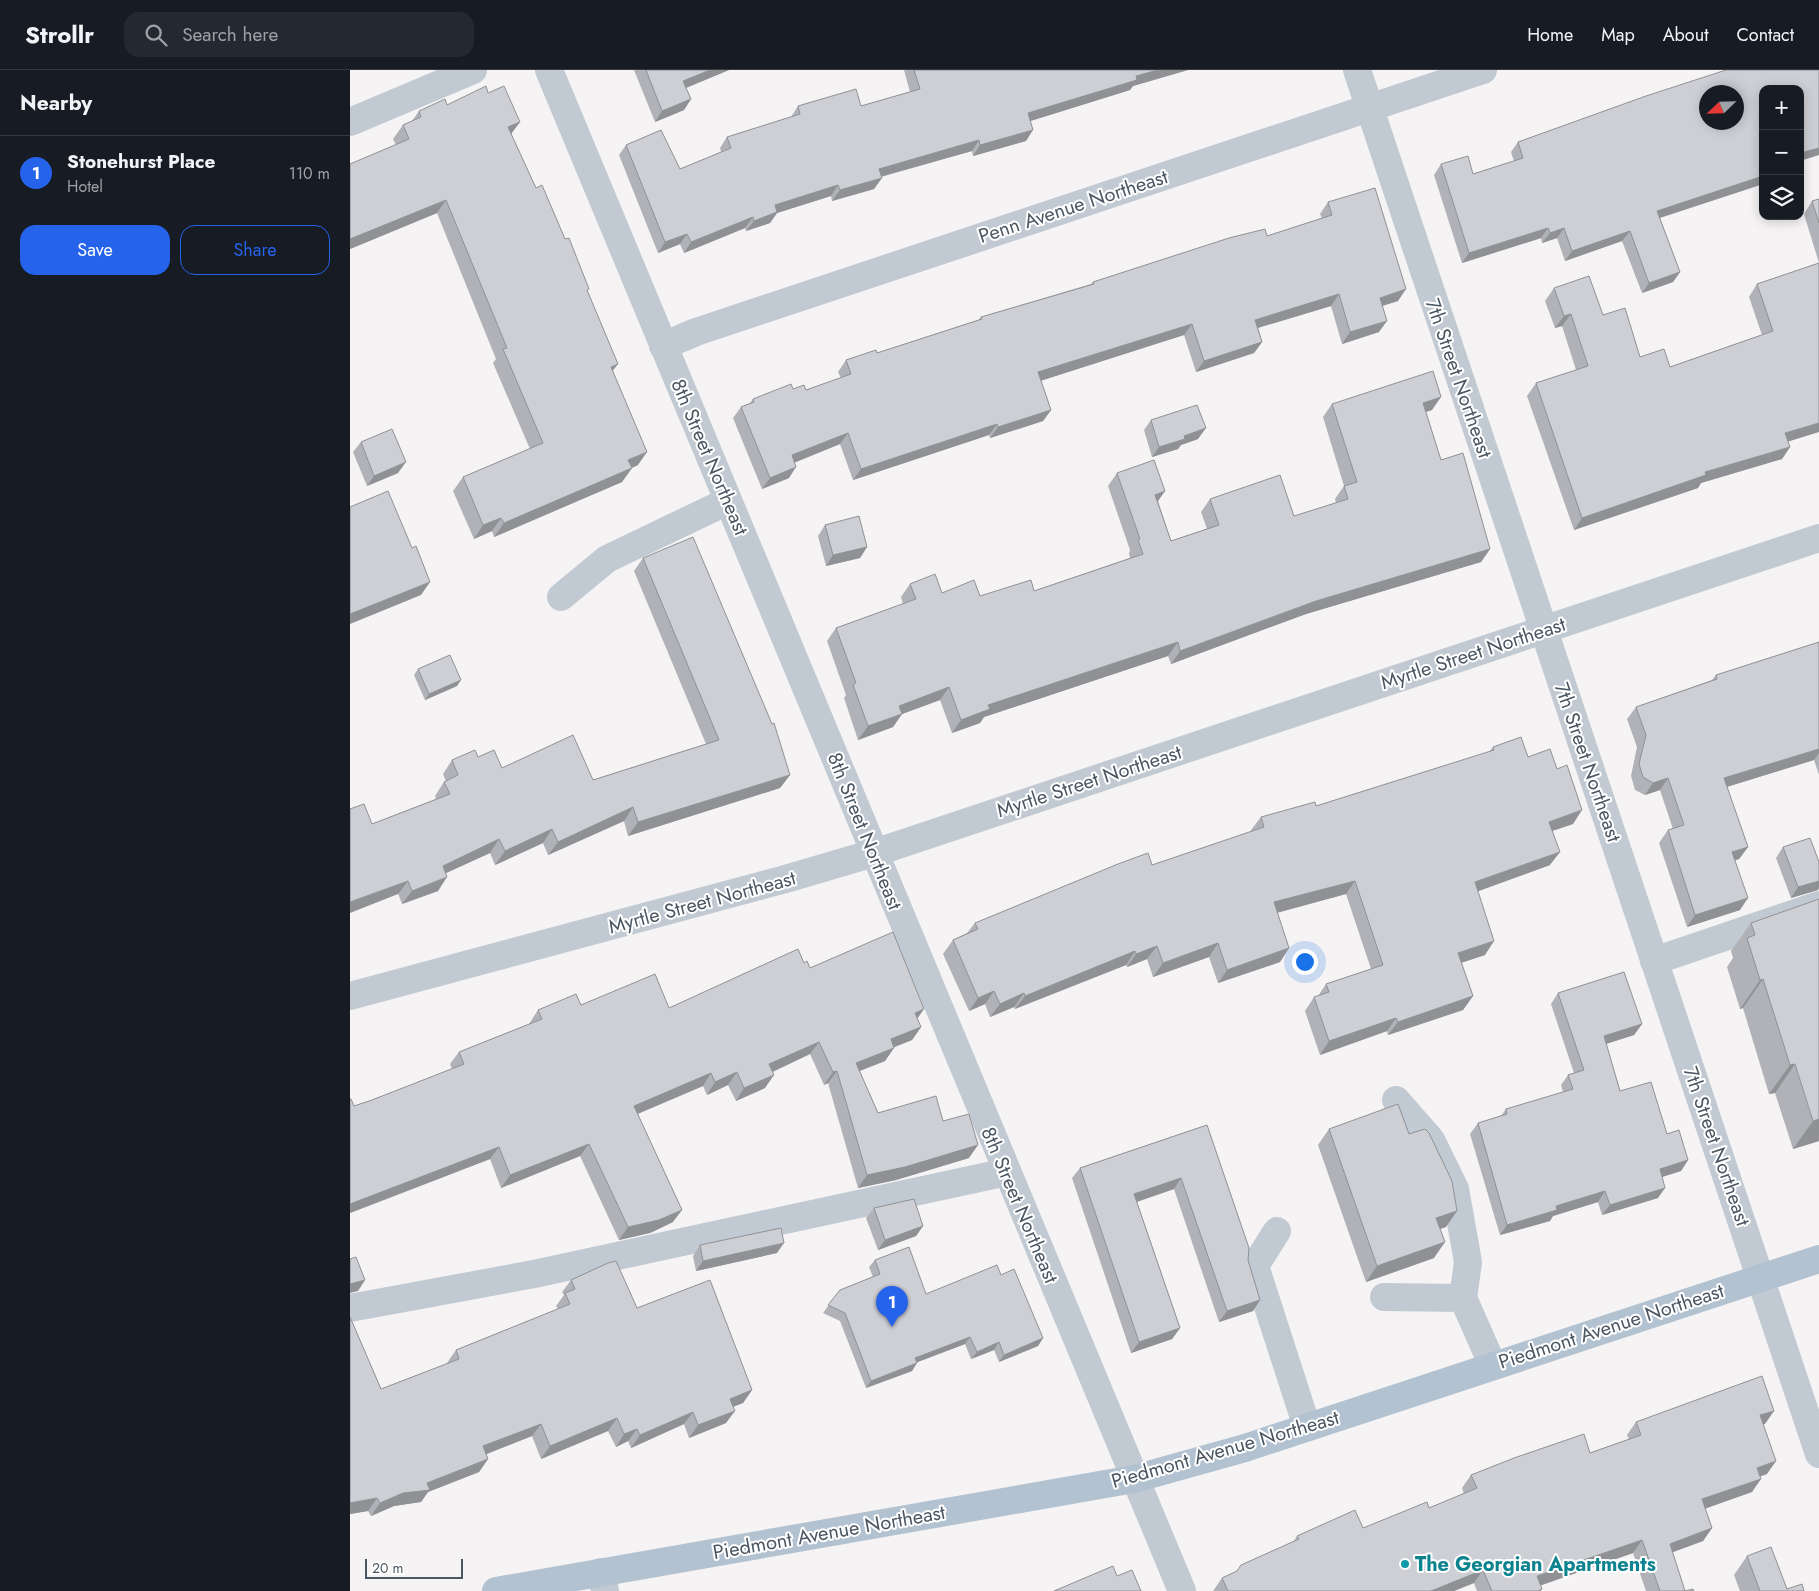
<!DOCTYPE html>
<meta charset="utf-8">
<style>
body{margin:0;font-family:Jost,sans-serif;background:#242831;color:#f1f3f6}
.controls{position:absolute;right:15px;top:15px;display:grid;overflow:hidden;border-radius:10px;box-shadow:0 2px 12px #0003}
.controls button{width:45px;height:45px;display:grid;place-items:center;padding:0;border:0;border-bottom:1px solid #363941;background:#171b24;color:#f1f3f6;font:25px sans-serif}
.compass{position:absolute;left:1349px;top:15px;width:45px;height:45px;border-radius:50%;background:#171b24;box-shadow:0 2px 12px #0003;rotate:247deg}
.scale{position:absolute;left:15px;bottom:12px;width:98px;box-sizing:border-box;padding-left:5px;border:2px solid #4a5661;border-top:0;font-size:14px;line-height:18px;white-space:nowrap;color:#4a5661;-webkit-text-stroke:4px #fff;paint-order:stroke}
.you{position:absolute;left:954px;top:891px;width:18px;height:18px;margin:-12px;border:4px solid #fff;border-radius:50%;background:#1a73e8;box-shadow:0 0 0 8px #1a73e833}
.badge{display:grid;place-items:center;width:32px;height:32px;border-radius:50%;background:#2563eb;color:#fff;font-size:16px;font-weight:700}
.pin{position:absolute;translate:-50% -41px;filter:drop-shadow(0 1px 2px #0008)}
.pin::after{content:'';position:absolute;top:26px;width:18px;height:15px;background:inherit;clip-path:polygon(0 0,100% 0,50% 100%)}
.list{margin:0;padding:0;list-style:none}
h2{display:flex;justify-content:space-between;align-items:center;height:65px;margin:0;padding:0 20px;font-size:21px}
h2 small{font-size:16px;font-weight:400;color:#9ea1a6}
.list li{display:grid;grid-template-columns:32px 1fr auto;gap:15px;align-items:center;box-sizing:border-box;height:75px;padding:0 20px;border-top:1px solid #363941}
.list b{display:block;font-size:19px;white-space:nowrap}
.list p{margin:0;font-size:16px;white-space:nowrap;color:#9ea1a6}
.list em{font-size:16px;font-style:normal;color:#9ea1a6}
.actions{display:flex;gap:10px;padding:15px 20px}
.actions a{flex:1;padding:11px 0;border:1px solid #2563eb;border-radius:15px;text-align:center;font-size:18px;color:#2563eb}
.actions .main{background:#2563eb;color:#fff}
.icon{flex:none;width:28px;height:28px;fill:none;stroke:currentColor;stroke-width:2;stroke-linecap:round;stroke-linejoin:round}
.map{position:relative;flex:none;width:1469px;height:1521px;overflow:hidden}
header{display:flex;align-items:center;gap:30px;box-sizing:border-box;height:70px;padding:0 25px;background:#171b24;border-bottom:1px solid #363941}
header strong{font-size:24px}
nav{display:flex;gap:28px;margin-inline-start:auto;font-size:18px}
.search{width:350px;height:45px;background:#242831;display:flex;align-items:center;gap:12px;box-sizing:border-box;padding:0 18px;border-radius:15px;color:#9ea1a6;font-size:19px}
main{display:flex}
aside{flex:1;background:#171b24}
.map>svg:first-child{display:block}
.lines{fill:none;stroke-linecap:round;stroke-linejoin:round}
.minor{stroke:#c1cad2;stroke-width:28}
.major{stroke:#b3c2d1;stroke-width:28}
.wall{fill:#b0b2b7}
.shaded-wall{fill:#909195}
.building{fill:#cdcfd5;stroke:#909195;fill-rule:evenodd}
.culture-dot{fill:#0f9aa8;stroke:#fff;stroke-width:2}
.labels{text-anchor:middle;stroke-width:4;stroke-linejoin:round;paint-order:stroke}
.street-label{font-size:20px;fill:#4a5661;stroke:#fff}
.culture-label{font-size:20px;font-weight:bold;fill:#0d838f;stroke:#fff;text-anchor:start}
</style>
<header>
<strong>Strollr</strong>
<div class="search"><svg class="icon" aria-label="search" viewBox="0 0 24 24"><circle cx="10" cy="10" r="6"/><path d="M15 15l6 6"/></svg>Search here</div>
<nav><a>Home</a><a>Map</a><a>About</a><a>Contact</a></nav>
</header>
<main>
<aside>
<h2>Nearby<small></small></h2>
<ul class="list">
<li><span class="badge">1</span><div><b>Stonehurst Place</b><p>Hotel</p></div><em>110 m</em></li>
</ul>
<div class="actions"><a class="main">Save</a><a>Share</a></div>
</aside>
<div class="map">
<svg width="1469" height="1521" viewBox="0 0 1469 1521">
<rect width="100%" height="100%" fill="#f5f3f3"/>
<g class="lines">
<g class="minor">
<path d="M 199,0 L 832,1521"/>
<path d="M 1007,0 L 1469,1384"/>
<path d="M 0,52 L 123,0"/>
<path d="M 313,276 L 346,262 L 1133,0"/>
<path d="M 211,527 L 257,489 L 378,431"/>
<path d="M 1304,891 L 1469,835"/>
<path d="M 0,926 L 432,810 L 524,783 L 1469,468"/>
<path d="M 1046,1030 L 1081,1070 L 1105,1119 L 1118,1192 L 1113,1228"/>
<path d="M 927,1161 L 905,1196 L 957,1357"/>
<path d="M 1034,1227 L 1113,1228 L 1143,1296"/>
<path d="M 0,1238 L 184,1204 L 657,1102"/>
<path d="M 251,1502 L 255,1521"/>
</g>
<path class="major" d="M 146,1521 L 784,1409 L 895,1378 L 1469,1189"/>
</g>
<g class="wall">
<path d="M 284,0 L 379,0 L 336,18 L 341,29 L 334,40 L 305,52 Z"/>
<path d="M 554,0 L 838,0 L 783,16 L 780,20 L 680,51 L 676,71 L 623,86 L 622,81 L 531,107 L 524,119 L 482,131 L 481,126 L 427,143 L 420,153 L 396,161 L 395,158 L 334,183 L 330,174 L 308,183 L 269,85 L 276,75 L 330,99 L 371,82 L 370,78 L 377,67 L 441,47 L 448,36 L 511,36 L 560,22 Z"/>
<path d="M 1413,19 L 1413,114 L 1310,148 L 1330,202 L 1323,212 L 1292,223 L 1272,171 L 1215,191 L 1207,168 L 1192,173 L 1191,168 L 1112,193 L 1084,105 L 1091,94 L 1123,104 L 1164,91 L 1161,82 L 1168,72 Z"/>
<path d="M 138,23 L 170,52 L 161,64 L 186,118 L 238,222 L 263,301 L 288,395 L 282,398 L 272,412 L 144,467 L 142,461 L 124,469 L 103,421 L 113,407 L 180,379 L 143,293 L 146,289 L 87,143 L 0,179 L 0,94 L 46,75 L 43,69 L 53,55 L 62,51 L 69,41 L 97,35 Z"/>
<path d="M 1469,129 L 1469,193 L 1454,144 L 1462,131 Z"/>
<path d="M 978,132 L 1048,231 L 1032,236 L 1029,262 L 992,274 L 981,236 L 908,258 L 912,272 L 904,283 L 846,302 L 834,265 L 691,310 L 701,340 L 693,351 L 640,368 L 639,365 L 503,410 L 490,374 L 445,392 L 439,408 L 412,419 L 383,348 L 391,337 L 400,333 L 403,329 L 443,319 L 456,320 L 491,308 L 488,302 L 496,290 L 527,283 L 628,250 L 631,247 L 741,214 L 743,212 L 917,166 L 972,148 L 970,144 Z"/>
<path d="M 1469,193 L 1438,372 L 1440,377 L 1432,389 L 1351,413 L 1348,418 L 1224,460 L 1177,326 L 1186,313 L 1226,300 L 1212,256 L 1205,258 L 1195,231 L 1204,218 L 1253,245 L 1290,287 L 1320,297 L 1412,265 L 1399,227 L 1407,214 Z"/>
<path d="M 982,334 L 1082,340 L 1076,342 L 1091,390 L 1140,479 L 1131,492 L 956,544 L 821,594 L 818,586 L 634,647 L 630,653 L 602,663 L 590,630 L 552,644 L 543,657 L 508,670 L 494,628 L 496,625 L 477,571 L 486,558 L 553,534 L 551,527 L 560,514 L 592,523 L 630,526 L 684,521 L 780,488 L 779,483 L 780,480 L 758,416 L 767,403 L 815,421 L 808,431 L 821,471 L 857,459 L 851,442 L 860,429 L 944,446 L 986,433 L 985,429 L 994,416 L 973,347 Z"/>
<path d="M 801,350 L 848,369 L 831,375 L 828,379 L 802,387 L 794,360 Z"/>
<path d="M 11,372 L 48,403 L 17,416 L 3,382 Z"/>
<path d="M 475,455 L 517,477 L 510,488 L 476,496 L 468,466 Z"/>
<path d="M 293,488 L 440,705 L 430,718 L 278,766 L 274,751 L 198,785 L 193,773 L 145,795 L 140,783 L 96,803 L 88,821 L 52,834 L 22,754 L 86,729 L 85,726 L 94,712 L 96,711 L 93,704 L 102,690 L 128,687 L 152,698 L 243,710 L 356,674 L 284,501 Z"/>
<path d="M 1469,572 L 1469,705 L 1464,690 L 1377,717 L 1398,777 L 1389,789 L 1385,790 L 1390,840 L 1337,857 L 1309,773 L 1318,760 L 1323,759 L 1310,720 L 1295,725 L 1285,720 L 1281,706 L 1287,677 L 1277,649 L 1286,637 L 1362,610 L 1366,605 Z"/>
<path d="M 68,599 L 107,616 L 75,630 L 64,605 Z"/>
<path d="M 1143,677 L 1178,687 L 1223,754 L 1202,761 L 1200,795 L 1128,821 L 1135,885 L 1111,893 L 1123,926 L 1113,940 L 1038,965 L 1037,961 L 970,985 L 955,941 L 964,927 L 968,926 L 976,914 L 1021,899 L 996,824 L 927,843 L 939,878 L 930,892 L 868,913 L 859,887 L 803,907 L 797,889 L 777,897 L 776,895 L 665,939 L 664,937 L 640,947 L 635,934 L 619,941 L 593,884 L 603,870 L 617,863 L 625,853 L 802,795 L 901,762 L 901,760 L 911,747 L 966,736 L 1139,682 Z"/>
<path d="M 1433,777 L 1468,820 L 1441,828 L 1426,788 Z"/>
<path d="M 1401,853 L 1469,1071 L 1443,1079 L 1425,1023 L 1419,1024 L 1393,938 L 1390,939 L 1377,897 L 1383,888 L 1381,881 Z"/>
<path d="M 454,893 L 460,898 L 567,949 L 571,957 L 562,970 L 544,977 L 535,991 L 509,1001 L 528,1043 L 593,1051 L 619,1088 L 546,1110 L 508,1118 L 478,1013 L 474,1015 L 460,984 L 423,1002 L 415,1018 L 386,1031 L 378,1015 L 357,1025 L 353,1016 L 288,1044 L 323,1152 L 300,1163 L 269,1170 L 230,1086 L 151,1118 L 140,1089 L 0,1143 L 0,1029 L 4,1036 L 22,1030 L 102,999 L 100,994 L 109,982 L 179,954 L 188,940 L 231,935 L 319,938 Z"/>
<path d="M 1208,923 L 1292,954 L 1284,965 L 1256,974 L 1270,1021 L 1317,1064 L 1338,1090 L 1331,1101 L 1312,1107 L 1308,1128 L 1252,1145 L 1248,1132 L 1203,1146 L 1200,1151 L 1150,1165 L 1120,1064 L 1128,1053 L 1151,1046 L 1156,1039 L 1213,1022 L 1211,1015 L 1218,1005 L 1224,1003 L 1201,934 Z"/>
<path d="M 857,1055 L 898,1190 L 910,1230 L 903,1241 L 869,1252 L 824,1119 L 787,1132 L 830,1258 L 822,1269 L 781,1283 L 722,1108 L 730,1098 Z"/>
<path d="M 979,1059 L 1059,1064 L 1096,1157 L 1090,1159 L 1084,1188 L 1016,1212 L 968,1075 Z"/>
<path d="M 524,1138 L 573,1156 L 566,1166 L 528,1180 L 516,1148 Z"/>
<path d="M 350,1175 L 427,1183 L 346,1201 L 343,1186 Z"/>
<path d="M 525,1190 L 576,1224 L 651,1205 L 693,1268 L 688,1276 L 649,1292 L 644,1280 L 621,1289 L 615,1274 L 567,1292 L 562,1301 L 516,1318 L 490,1251 L 473,1243 L 490,1220 L 523,1207 L 519,1197 Z"/>
<path d="M 221,1210 L 287,1238 L 402,1320 L 393,1333 L 383,1337 L 376,1353 L 339,1368 L 334,1354 L 281,1378 L 278,1371 L 266,1377 L 258,1361 L 191,1389 L 182,1366 L 136,1384 L 138,1389 L 129,1402 L 78,1422 L 71,1432 L 44,1436 L 21,1446 L 18,1441 L 0,1444 L 0,1247 L 31,1319 L 98,1294 L 97,1293 L 106,1280 L 208,1239 L 206,1236 L 214,1225 L 212,1222 Z"/>
<path d="M 1286,1352 L 1415,1354 L 1413,1354 L 1417,1404 L 1410,1406 L 1402,1422 L 1355,1438 L 1362,1458 L 1353,1471 L 1322,1482 L 1335,1521 L 1344,1521 L 1296,1521 L 1283,1483 L 1190,1515 L 1192,1519 L 1191,1521 L 1127,1521 L 1124,1513 L 1104,1521 L 863,1521 L 872,1508 L 887,1501 L 944,1471 L 947,1466 L 1013,1458 L 1079,1438 L 1114,1424 L 1112,1418 L 1121,1405 L 1240,1383 L 1279,1369 L 1277,1365 Z"/>
<path d="M 1397,1486 L 1437,1519 L 1454,1521 L 1390,1521 L 1384,1505 Z"/>
</g>
<g class="shaded-wall">
<path d="M 360,0 L 379,0 L 326,22 L 333,11 Z"/>
<path d="M 808,0 L 838,0 L 783,16 L 780,20 L 671,54 L 678,43 L 786,6 Z"/>
<path d="M 341,29 L 334,40 L 305,52 L 312,41 Z"/>
<path d="M 170,52 L 160,65 L 158,57 Z"/>
<path d="M 683,60 L 676,71 L 623,86 L 630,75 Z"/>
<path d="M 629,70 L 622,81 L 522,109 L 529,99 Z"/>
<path d="M 1469,78 L 1469,85 L 1450,91 L 1450,83 Z"/>
<path d="M 1413,106 L 1413,114 L 1300,151 L 1307,141 Z"/>
<path d="M 532,108 L 524,119 L 482,131 L 490,120 Z"/>
<path d="M 488,115 L 481,126 L 427,143 L 420,153 L 396,161 L 404,151 L 425,135 Z"/>
<path d="M 96,130 L 87,143 L 0,179 L 0,169 Z"/>
<path d="M 403,147 L 395,158 L 334,183 L 341,172 Z"/>
<path d="M 1198,158 L 1191,168 L 1112,193 L 1119,183 Z"/>
<path d="M 1214,158 L 1207,168 L 1192,173 L 1200,163 Z"/>
<path d="M 1280,161 L 1272,171 L 1215,191 L 1222,181 Z"/>
<path d="M 337,164 L 330,174 L 308,183 L 315,172 Z"/>
<path d="M 1330,202 L 1323,212 L 1292,223 L 1299,213 Z"/>
<path d="M 1056,219 L 1048,231 L 1022,239 L 1030,228 Z"/>
<path d="M 989,224 L 981,236 L 897,261 L 905,250 Z"/>
<path d="M 1221,244 L 1212,256 L 1205,258 L 1214,246 Z"/>
<path d="M 1037,251 L 1029,262 L 992,274 L 1000,262 Z"/>
<path d="M 842,254 L 834,265 L 681,314 L 688,302 Z"/>
<path d="M 912,272 L 904,283 L 846,302 L 854,291 Z"/>
<path d="M 268,294 L 258,307 L 261,297 Z"/>
<path d="M 1091,327 L 1082,340 L 1063,346 L 1073,333 Z"/>
<path d="M 701,340 L 693,351 L 640,368 L 648,357 Z"/>
<path d="M 1469,353 L 1469,362 L 1427,375 L 1435,363 Z"/>
<path d="M 647,354 L 639,365 L 503,410 L 511,399 Z"/>
<path d="M 856,358 L 848,369 L 831,375 L 828,379 L 802,387 L 809,377 L 834,366 Z"/>
<path d="M 498,363 L 490,374 L 434,397 L 442,385 Z"/>
<path d="M 1440,377 L 1432,389 L 1351,413 L 1348,418 L 1224,460 L 1232,448 L 1355,402 Z"/>
<path d="M 297,382 L 288,395 L 269,403 L 278,390 Z"/>
<path d="M 56,392 L 48,403 L 17,416 L 24,406 Z"/>
<path d="M 446,397 L 439,408 L 412,419 L 420,408 Z"/>
<path d="M 282,398 L 272,412 L 144,467 L 154,453 Z"/>
<path d="M 815,421 L 805,435 L 805,425 Z"/>
<path d="M 151,448 L 142,461 L 124,469 L 133,455 Z"/>
<path d="M 517,477 L 510,488 L 476,496 L 483,485 Z"/>
<path d="M 1140,479 L 1131,492 L 956,544 L 821,594 L 830,581 L 966,531 Z"/>
<path d="M 80,512 L 71,525 L 0,554 L 0,544 Z"/>
<path d="M 828,572 L 818,586 L 634,647 L 630,653 L 602,663 L 611,650 L 638,635 Z"/>
<path d="M 111,610 L 107,616 L 75,630 L 79,624 Z"/>
<path d="M 599,617 L 590,630 L 552,644 L 543,657 L 508,670 L 518,656 L 549,636 Z"/>
<path d="M 1469,679 L 1469,683 L 1464,690 L 1366,720 L 1374,708 Z"/>
<path d="M 440,705 L 430,718 L 278,766 L 288,752 Z"/>
<path d="M 1318,708 L 1310,720 L 1295,725 L 1303,713 Z"/>
<path d="M 283,737 L 274,751 L 198,785 L 208,772 Z"/>
<path d="M 1232,740 L 1223,754 L 1190,765 L 1199,752 Z"/>
<path d="M 202,759 L 193,773 L 145,795 L 155,781 Z"/>
<path d="M 149,769 L 140,783 L 83,809 L 93,796 Z"/>
<path d="M 1398,777 L 1389,789 L 1374,794 L 1382,782 Z"/>
<path d="M 1210,782 L 1200,795 L 1115,826 L 1125,812 Z"/>
<path d="M 97,807 L 88,821 L 52,834 L 62,821 Z"/>
<path d="M 58,811 L 48,824 L 0,843 L 0,832 Z"/>
<path d="M 1005,811 L 996,824 L 914,846 L 924,832 Z"/>
<path d="M 1469,811 L 1469,818 L 1468,820 L 1441,828 L 1448,817 Z"/>
<path d="M 1398,828 L 1390,840 L 1337,857 L 1345,845 Z"/>
<path d="M 1144,871 L 1135,885 L 1098,897 L 1108,883 Z"/>
<path d="M 868,873 L 859,887 L 803,907 L 813,893 Z"/>
<path d="M 807,876 L 797,889 L 777,897 L 786,884 Z"/>
<path d="M 939,878 L 930,892 L 868,913 L 877,900 Z"/>
<path d="M 785,881 L 776,895 L 665,939 L 675,926 Z"/>
<path d="M 1413,909 L 1393,938 L 1390,939 L 1410,910 Z"/>
<path d="M 644,921 L 635,934 L 619,941 L 628,928 Z"/>
<path d="M 674,923 L 664,937 L 640,947 L 650,934 Z"/>
<path d="M 1123,926 L 1113,940 L 1038,965 L 1048,952 Z"/>
<path d="M 574,939 L 565,952 L 565,943 Z"/>
<path d="M 1046,948 L 1037,961 L 970,985 L 979,971 Z"/>
<path d="M 1292,954 L 1284,965 L 1246,977 L 1254,966 Z"/>
<path d="M 571,957 L 562,970 L 532,982 L 541,969 Z"/>
<path d="M 469,972 L 460,984 L 411,1007 L 419,994 Z"/>
<path d="M 544,978 L 535,991 L 497,1006 L 506,993 Z"/>
<path d="M 1445,994 L 1425,1023 L 1419,1024 L 1440,995 Z"/>
<path d="M 487,1001 L 478,1013 L 474,1015 L 483,1002 Z"/>
<path d="M 387,1002 L 378,1015 L 357,1025 L 365,1012 Z"/>
<path d="M 361,1003 L 353,1016 L 275,1049 L 284,1036 Z"/>
<path d="M 424,1005 L 415,1018 L 386,1031 L 394,1018 Z"/>
<path d="M 1469,1049 L 1469,1071 L 1443,1079 L 1463,1051 Z"/>
<path d="M 239,1074 L 230,1086 L 151,1118 L 160,1105 Z"/>
<path d="M 628,1075 L 619,1088 L 546,1110 L 508,1118 L 517,1105 Z"/>
<path d="M 149,1077 L 140,1089 L 0,1143 L 0,1134 Z"/>
<path d="M 1338,1090 L 1331,1101 L 1302,1110 L 1310,1099 Z"/>
<path d="M 831,1108 L 824,1119 L 777,1135 L 784,1124 Z"/>
<path d="M 1315,1118 L 1308,1128 L 1252,1145 L 1260,1135 Z"/>
<path d="M 1255,1121 L 1248,1132 L 1203,1146 L 1200,1151 L 1150,1165 L 1157,1155 L 1206,1136 Z"/>
<path d="M 332,1140 L 323,1152 L 300,1163 L 269,1170 L 278,1157 Z"/>
<path d="M 1107,1141 L 1096,1157 L 1075,1164 L 1086,1148 Z"/>
<path d="M 573,1156 L 566,1166 L 528,1180 L 535,1170 Z"/>
<path d="M 1095,1172 L 1084,1188 L 1016,1212 L 1027,1196 Z"/>
<path d="M 434,1173 L 427,1183 L 346,1201 L 353,1191 Z"/>
<path d="M 15,1210 L 8,1221 L 0,1223 L 0,1214 Z"/>
<path d="M 910,1230 L 903,1241 L 869,1252 L 877,1241 Z"/>
<path d="M 830,1258 L 822,1269 L 781,1283 L 789,1272 Z"/>
<path d="M 620,1267 L 615,1274 L 560,1295 L 565,1288 Z"/>
<path d="M 693,1268 L 688,1276 L 649,1292 L 654,1285 Z"/>
<path d="M 649,1272 L 644,1280 L 621,1289 L 627,1282 Z"/>
<path d="M 567,1293 L 562,1301 L 516,1318 L 521,1311 Z"/>
<path d="M 402,1320 L 393,1333 L 371,1341 L 380,1329 Z"/>
<path d="M 385,1341 L 376,1353 L 339,1368 L 348,1355 Z"/>
<path d="M 1424,1341 L 1415,1354 L 1401,1358 L 1410,1345 Z"/>
<path d="M 343,1342 L 334,1354 L 281,1378 L 290,1365 Z"/>
<path d="M 267,1348 L 258,1361 L 191,1389 L 200,1376 Z"/>
<path d="M 191,1354 L 182,1366 L 124,1389 L 133,1376 Z"/>
<path d="M 287,1359 L 278,1371 L 266,1377 L 274,1364 Z"/>
<path d="M 138,1389 L 129,1402 L 78,1422 L 71,1432 L 44,1436 L 21,1446 L 30,1433 L 77,1413 Z"/>
<path d="M 1426,1391 L 1417,1404 L 1398,1411 L 1407,1398 Z"/>
<path d="M 1411,1409 L 1402,1422 L 1343,1443 L 1352,1429 Z"/>
<path d="M 27,1428 L 18,1441 L 0,1444 L 0,1433 Z"/>
<path d="M 1362,1458 L 1353,1471 L 1310,1487 L 1320,1474 Z"/>
<path d="M 1292,1470 L 1283,1483 L 1178,1520 L 1187,1506 Z"/>
<path d="M 1133,1500 L 1124,1513 L 1104,1521 L 1081,1521 Z"/>
</g>
<g class="building">
<path d="M 296,0 L 360,0 L 333,11 L 341,29 L 312,41 Z"/>
<path d="M 564,0 L 808,0 L 786,6 L 787,10 L 678,43 L 683,60 L 630,75 L 629,70 L 529,99 L 532,108 L 490,120 L 488,115 L 425,135 L 427,142 L 404,151 L 403,147 L 341,172 L 337,164 L 315,172 L 276,75 L 311,60 L 330,99 L 381,78 L 377,67 L 450,44 L 448,36 L 506,19 L 511,36 L 570,19 Z"/>
<path d="M 1376,0 L 1469,0 L 1469,78 L 1450,83 L 1450,19 L 1413,19 L 1413,106 L 1307,141 L 1330,202 L 1299,213 L 1280,161 L 1222,181 L 1214,158 L 1200,163 L 1198,158 L 1119,183 L 1091,94 L 1118,86 L 1123,104 L 1173,88 L 1168,72 L 1296,26 ZM 1356,22 L 1386,22 L 1386,52 L 1356,52 Z"/>
<path d="M 136,16 L 138,23 L 154,16 L 170,52 L 158,57 L 186,118 L 192,115 L 215,169 L 219,168 L 239,219 L 237,220 L 268,294 L 261,297 L 297,382 L 278,390 L 282,398 L 154,453 L 151,448 L 133,455 L 113,407 L 193,373 L 153,279 L 157,278 L 96,130 L 0,169 L 0,94 L 59,69 L 53,55 L 71,47 L 69,41 L 95,29 L 97,35 Z"/>
<path d="M 1025,118 L 1056,219 L 1030,228 L 1037,251 L 1000,262 L 989,224 L 905,250 L 912,272 L 854,291 L 842,254 L 688,302 L 701,340 L 648,357 L 647,354 L 511,399 L 498,363 L 442,385 L 446,397 L 420,408 L 391,337 L 404,332 L 403,329 L 441,314 L 443,319 L 454,315 L 456,320 L 501,304 L 496,290 L 526,280 L 527,283 L 632,249 L 631,247 L 744,214 L 743,212 L 879,168 L 915,159 L 917,166 L 982,145 L 978,132 Z"/>
<path d="M 1469,129 L 1469,153 L 1462,131 Z"/>
<path d="M 1469,193 L 1469,353 L 1435,363 L 1440,377 L 1355,402 L 1356,405 L 1232,448 L 1186,313 L 1238,296 L 1221,244 L 1214,246 L 1204,218 L 1239,206 L 1253,245 L 1275,238 L 1290,287 L 1314,279 L 1320,297 L 1423,261 L 1407,214 Z"/>
<path d="M 1083,301 L 1091,327 L 1073,333 L 1091,390 L 1113,383 L 1140,479 L 966,531 L 830,581 L 828,572 L 638,635 L 640,639 L 611,650 L 599,617 L 549,636 L 552,644 L 518,656 L 503,615 L 506,613 L 486,558 L 566,529 L 560,514 L 585,504 L 592,523 L 624,510 L 630,526 L 681,510 L 684,521 L 793,484 L 788,470 L 790,469 L 767,403 L 804,390 L 815,421 L 805,425 L 821,471 L 869,455 L 860,429 L 930,405 L 944,446 L 998,429 L 994,416 L 1007,412 L 982,334 Z"/>
<path d="M 847,335 L 856,358 L 834,366 L 835,369 L 809,377 L 801,350 Z"/>
<path d="M 42,359 L 56,392 L 24,406 L 11,372 Z"/>
<path d="M 38,421 L 62,478 L 66,476 L 80,512 L 0,544 L 0,437 Z"/>
<path d="M 509,446 L 517,477 L 483,485 L 475,455 Z"/>
<path d="M 343,467 L 422,654 L 424,653 L 440,705 L 288,752 L 283,737 L 208,772 L 202,759 L 155,781 L 149,769 L 93,796 L 97,807 L 62,821 L 58,811 L 0,832 L 0,739 L 14,734 L 22,754 L 100,724 L 94,712 L 108,705 L 102,690 L 125,680 L 128,687 L 144,680 L 152,698 L 223,665 L 243,710 L 369,670 L 293,488 Z"/>
<path d="M 1469,572 L 1469,679 L 1374,708 L 1398,777 L 1382,782 L 1398,828 L 1345,845 L 1318,760 L 1334,755 L 1318,708 L 1303,713 L 1293,707 L 1289,694 L 1296,665 L 1286,637 L 1367,609 L 1366,605 Z"/>
<path d="M 100,585 L 111,610 L 79,624 L 68,599 Z"/>
<path d="M 1171,667 L 1178,687 L 1200,679 L 1207,699 L 1217,695 L 1232,740 L 1199,752 L 1210,782 L 1125,812 L 1144,871 L 1108,883 L 1123,926 L 1048,952 L 1046,948 L 979,971 L 964,927 L 979,922 L 976,914 L 1033,895 L 1005,811 L 924,832 L 939,878 L 877,900 L 868,873 L 813,893 L 807,876 L 786,884 L 785,881 L 675,926 L 674,923 L 650,934 L 644,921 L 628,928 L 603,870 L 628,859 L 625,853 L 768,794 L 798,783 L 802,795 L 914,757 L 911,747 L 965,732 L 966,736 L 1144,680 L 1143,677 Z"/>
<path d="M 1460,768 L 1469,792 L 1469,811 L 1448,817 L 1433,777 Z"/>
<path d="M 1469,829 L 1469,1049 L 1463,1051 L 1445,994 L 1440,995 L 1413,909 L 1410,910 L 1397,868 L 1405,865 L 1401,853 Z"/>
<path d="M 543,862 L 574,939 L 565,943 L 571,957 L 541,969 L 544,978 L 506,993 L 528,1043 L 586,1026 L 593,1051 L 619,1044 L 628,1075 L 555,1097 L 517,1105 L 487,1001 L 483,1002 L 469,972 L 419,994 L 424,1005 L 394,1018 L 387,1002 L 365,1012 L 361,1003 L 284,1036 L 332,1140 L 309,1150 L 278,1157 L 239,1074 L 160,1105 L 149,1077 L 0,1134 L 0,1029 L 1,1029 L 4,1036 L 22,1030 L 114,994 L 109,982 L 192,949 L 188,940 L 226,924 L 231,935 L 305,904 L 319,938 L 448,879 L 454,893 L 457,891 L 460,898 Z"/>
<path d="M 1274,902 L 1292,954 L 1254,966 L 1270,1021 L 1301,1012 L 1317,1064 L 1329,1060 L 1338,1090 L 1310,1099 L 1315,1118 L 1260,1135 L 1255,1121 L 1206,1136 L 1207,1140 L 1157,1155 L 1128,1053 L 1157,1044 L 1156,1039 L 1223,1019 L 1218,1005 L 1234,1000 L 1208,923 Z"/>
<path d="M 1048,1034 L 1059,1064 L 1075,1059 L 1079,1063 L 1102,1111 L 1107,1141 L 1086,1148 L 1095,1172 L 1027,1196 L 979,1059 Z"/>
<path d="M 857,1055 L 899,1178 L 898,1190 L 910,1230 L 877,1241 L 831,1108 L 784,1124 L 830,1258 L 789,1272 L 730,1098 Z"/>
<path d="M 564,1129 L 573,1156 L 535,1170 L 524,1138 Z"/>
<path d="M 431,1158 L 434,1173 L 353,1191 L 350,1175 Z"/>
<path d="M 559,1177 L 576,1224 L 647,1195 L 651,1205 L 664,1199 L 693,1268 L 654,1285 L 649,1272 L 627,1282 L 620,1267 L 565,1288 L 567,1293 L 521,1311 L 495,1243 L 478,1235 L 490,1220 L 530,1204 L 525,1190 Z"/>
<path d="M 6,1187 L 15,1210 L 0,1214 L 0,1189 Z"/>
<path d="M 266,1191 L 287,1238 L 360,1210 L 402,1320 L 380,1329 L 385,1341 L 348,1355 L 343,1342 L 290,1365 L 287,1359 L 274,1364 L 267,1348 L 200,1376 L 191,1354 L 133,1376 L 138,1389 L 77,1413 L 80,1420 L 53,1423 L 30,1433 L 27,1428 L 0,1433 L 0,1247 L 31,1319 L 109,1289 L 106,1280 L 220,1234 L 215,1223 L 225,1219 L 221,1210 L 258,1193 Z"/>
<path d="M 1412,1306 L 1424,1341 L 1410,1345 L 1426,1391 L 1407,1398 L 1411,1409 L 1352,1429 L 1362,1458 L 1320,1474 L 1335,1521 L 1343,1519 L 1344,1521 L 1310,1521 L 1292,1470 L 1187,1506 L 1192,1519 L 1188,1521 L 1142,1521 L 1133,1500 L 1081,1521 L 878,1521 L 872,1508 L 887,1501 L 891,1495 L 949,1469 L 947,1466 L 1005,1440 L 1013,1458 L 1077,1432 L 1079,1438 L 1127,1418 L 1121,1405 L 1164,1388 L 1234,1364 L 1240,1383 L 1291,1365 L 1286,1352 Z"/>
<path d="M 1421,1477 L 1437,1519 L 1452,1514 L 1454,1521 L 1410,1521 L 1397,1486 Z"/>
<path d="M 763,1496 L 767,1506 L 782,1500 L 791,1521 L 704,1521 Z"/>
</g>
<circle class="culture-dot" cx="1055" cy="1494" r="5"/>
<g class="labels">
<g class="street-label">
<text transform="translate(723 136) rotate(-18)" y="7">Penn Avenue Northeast</text>
<text transform="translate(1109 308) rotate(71)" y="7">7th Street Northeast</text>
<text transform="translate(360 387) rotate(67)" y="7">8th Street Northeast</text>
<text transform="translate(1123 583) rotate(-18)" y="7">Myrtle Street Northeast</text>
<text transform="translate(1238 692) rotate(71)" y="7">7th Street Northeast</text>
<text transform="translate(739 711) rotate(-18)" y="7">Myrtle Street Northeast</text>
<text transform="translate(515 761) rotate(68)" y="7">8th Street Northeast</text>
<text transform="translate(352 832) rotate(-15)" y="7">Myrtle Street Northeast</text>
<text transform="translate(1367 1076) rotate(71)" y="7">7th Street Northeast</text>
<text transform="translate(670 1135) rotate(67)" y="7">8th Street Northeast</text>
<text transform="translate(1261 1256) rotate(-18)" y="7">Piedmont Avenue Northeast</text>
<text transform="translate(875 1379) rotate(-16)" y="7">Piedmont Avenue Northeast</text>
<text transform="translate(479 1462) rotate(-10)" y="7">Piedmont Avenue Northeast</text>
</g>
<g class="culture-label">
<text x="1065" y="1501">The Georgian Apartments</text>
</g>
</g>
</svg>
<div class="controls">
<button>+</button>
<button>−</button>
<button><svg class="icon" aria-label="layers" viewBox="0 0 24 24"><path d="M12 4l9 5-9 5-9-5zM3 14l9 5 9-5"/></svg></button>
</div>
<svg class="compass" viewBox="-18 -18 36 36"><path d="M0-13l5 13h-10z" fill="#e53935"/><path d="M0 13l5-13h-10z" fill="#9ea1a6"/></svg>
<div class="scale">20 m</div>
<div class="you"></div>
<div class="pin badge" style="left:542px;top:1257px">1</div>
</div>
</main>
